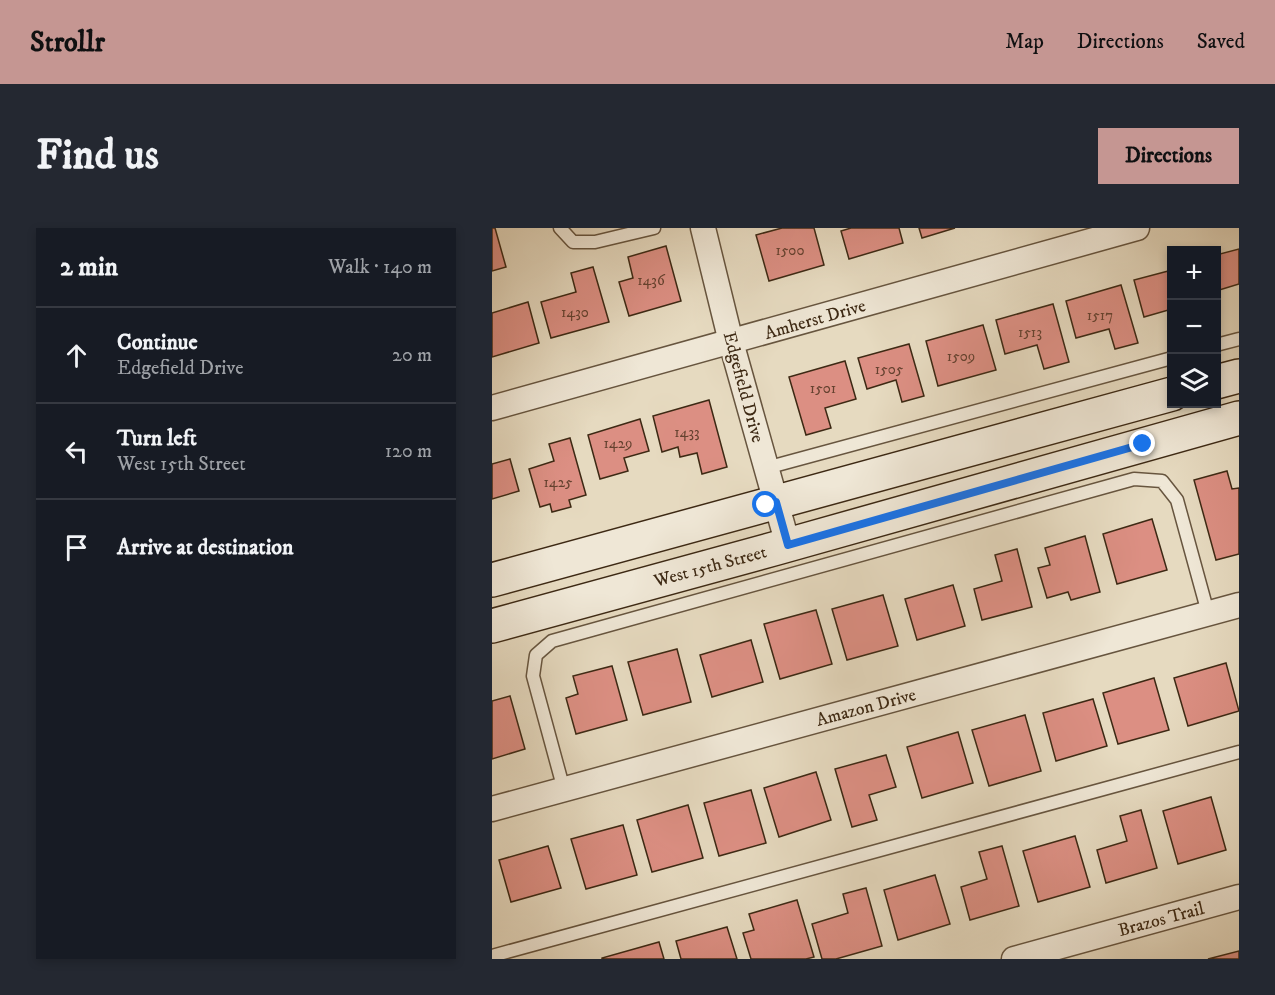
<!DOCTYPE html>
<meta charset="utf-8">
<style>
body{margin:0;font-family:"IM FELL DW Pica",serif;background:#242831;color:#f1f3f6}
.controls{position:absolute;right:18px;top:18px;display:grid;overflow:hidden;border-radius:0px;box-shadow:0 3px 9px #0003}
.controls button{width:54px;height:54px;display:grid;place-items:center;padding:0;border:0;border-bottom:2px solid #363941;background:#171b24;color:#f1f3f6;font:30px sans-serif}
.stop{position:absolute;width:18px;height:18px;margin:-14px;border:4px solid #1a73e8;border-radius:50%;background:#fff}
.stop.end{background:#1a73e8;border-color:#fff;box-shadow:0 2px 6px #0008}
.list{margin:0;padding:0;list-style:none}
h2{display:flex;justify-content:space-between;align-items:center;height:78px;margin:0;padding:0 24px;font-size:26px}
h2 small{font-size:20px;font-weight:400;color:#9ea1a6}
.list li{display:grid;grid-template-columns:39px 1fr auto;gap:18px;align-items:center;box-sizing:border-box;height:96px;padding:0 24px;border-top:2px solid #363941}
.list b{display:block;font-size:22px;white-space:nowrap}
.list p{margin:0;font-size:20px;white-space:nowrap;color:#9ea1a6}
.list em{font-size:20px;font-style:normal;color:#9ea1a6}
.icon{flex:none;width:33px;height:33px;fill:none;stroke:currentColor;stroke-width:2;stroke-linecap:round;stroke-linejoin:round}
.map{position:relative;flex:none;width:747px;height:731px;overflow:hidden;border-radius:0px}
header{display:flex;align-items:center;gap:36px;box-sizing:border-box;height:84px;padding:0 30px;background:#c59692;color:#111}
header strong{font-size:28px}
nav{display:flex;gap:33px;margin-inline-start:auto;font-size:21px}
.intro{display:flex;align-items:center;justify-content:space-between;box-sizing:border-box;height:144px;padding:0 36px}
h1{margin:0;font-size:42px}
.button{padding:15px 27px;border-radius:0px;background:#c59692;color:#111;font-size:21px;font-weight:700}
main{display:flex;gap:36px;padding:0 36px}
aside{flex:1;background:#171b24;border-radius:0px;box-shadow:0 3px 9px #0003}
.map>svg:first-child{display:block}
.building{fill:#dc8f83;stroke:#3d2914;stroke-width:1.5}
.lines{fill:none;stroke-linecap:round;stroke-linejoin:round}
.service-casing{stroke:#67553f;stroke-width:15}
.minor-casing{stroke:#67553f;stroke-width:27}
.secondary-casing{stroke:#3d2914;stroke-width:36}
.service{stroke:#efe7d6;stroke-width:12}
.minor{stroke:#efe7d6;stroke-width:24}
.secondary{stroke:#efe7d6;stroke-width:33}
.route{stroke:#1a73e8;stroke-width:8}
.labels{text-anchor:middle;stroke-width:4.5;stroke-linejoin:round;paint-order:stroke}
.number-label{font-size:15px;fill:#654230}
.street-label{font-size:18px;fill:#3d2914;stroke:#efe7d6}
</style>
<header>
<strong>Strollr</strong>
<nav><a>Map</a><a>Directions</a><a>Saved</a></nav>
</header>
<div class="intro"><h1>Find us</h1><a class="button">Directions</a></div>
<main>
<aside>
<h2>2 min<small>Walk · 140 m</small></h2>
<ul class="list">
<li><svg class="icon" aria-label="ahead" viewBox="0 0 24 24"><path d="M12 20V5M6 11l6-6 6 6"/></svg><div><b>Continue</b><p>Edgefield Drive</p></div><em>20 m</em></li>
<li><svg class="icon" aria-label="left" viewBox="0 0 24 24"><path d="M17 20v-9H6M10 6l-5 5 5 5"/></svg><div><b>Turn left</b><p>West 15th Street</p></div><em>120 m</em></li>
<li><svg class="icon" aria-label="arrive" viewBox="0 0 24 24"><path d="M6 21V4h12l-3 4 3 4H6"/></svg><div><b>Arrive at destination</b></div></li>
</ul>
</aside>
<div class="map">
<svg width="747" height="731" viewBox="0 0 747 731">
<rect width="100%" height="100%" fill="#e6dac0"/>
<filter id="stains"><feTurbulence type="fractalNoise" baseFrequency=".00333" numOctaves="4"/><feColorMatrix values="0 0 0 0 .2 0 0 0 0 .09 0 0 0 0 .02 0 0 0 .5 -.17"/></filter>
<radialGradient id="worn" r=".72"><stop offset=".6" stop-color="#630" stop-opacity="0"/><stop offset="1" stop-color="#630" stop-opacity=".3"/></radialGradient>
<g class="building">
<path d="M 0,0 L 3,0 L 14,39 L 0,43 Z"/>
<path d="M 290,0 L 322,0 L 332,37 L 277,53 L 264,7 Z"/>
<path d="M 359,0 L 407,0 L 411,15 L 357,31 L 349,3 Z"/>
<path d="M 427,0 L 463,0 L 430,10 Z"/>
<path d="M 174,18 L 189,73 L 137,88 L 127,54 L 141,50 L 136,29 Z"/>
<path d="M 747,21 L 747,56 L 724,63 L 724,27 Z"/>
<path d="M 101,39 L 117,94 L 59,110 L 49,74 L 84,64 L 79,45 Z"/>
<path d="M 680,42 L 680,81 L 652,89 L 642,52 Z"/>
<path d="M 629,57 L 646,115 L 623,121 L 617,101 L 584,110 L 574,73 Z"/>
<path d="M 36,74 L 47,115 L 0,129 L 0,85 Z"/>
<path d="M 561,76 L 577,134 L 552,141 L 545,117 L 513,126 L 504,92 Z"/>
<path d="M 491,97 L 504,142 L 446,158 L 434,113 Z"/>
<path d="M 417,116 L 432,168 L 410,174 L 404,152 L 375,161 L 366,130 Z"/>
<path d="M 353,133 L 364,171 L 333,180 L 339,200 L 314,207 L 297,149 Z"/>
<path d="M 217,172 L 235,239 L 210,246 L 205,225 L 188,229 L 186,219 L 170,224 L 161,188 Z"/>
<path d="M 148,191 L 157,223 L 132,230 L 136,243 L 108,251 L 96,207 Z"/>
<path d="M 78,210 L 94,267 L 77,272 L 79,279 L 60,284 L 58,276 L 48,279 L 37,241 L 62,233 L 57,216 Z"/>
<path d="M 18,231 L 27,263 L 0,271 L 0,236 Z"/>
<path d="M 735,243 L 740,261 L 747,260 L 747,326 L 724,332 L 702,252 Z"/>
<path d="M 660,291 L 675,342 L 625,356 L 611,306 Z"/>
<path d="M 593,308 L 608,364 L 579,372 L 576,364 L 555,370 L 546,340 L 558,337 L 553,320 Z"/>
<path d="M 525,321 L 540,379 L 490,392 L 482,361 L 510,353 L 503,327 Z"/>
<path d="M 461,357 L 473,398 L 425,412 L 413,371 Z"/>
<path d="M 391,367 L 406,418 L 355,432 L 340,381 Z"/>
<path d="M 324,382 L 340,436 L 288,451 L 272,396 Z"/>
<path d="M 259,412 L 271,454 L 220,469 L 208,427 Z"/>
<path d="M 185,421 L 199,474 L 151,487 L 136,434 Z"/>
<path d="M 734,435 L 747,483 L 696,498 L 682,450 Z"/>
<path d="M 120,438 L 135,492 L 84,506 L 74,470 L 86,466 L 81,448 Z"/>
<path d="M 662,450 L 677,502 L 626,516 L 611,465 Z"/>
<path d="M 18,468 L 33,521 L 0,531 L 0,473 Z"/>
<path d="M 601,471 L 615,518 L 564,533 L 551,485 Z"/>
<path d="M 533,487 L 549,543 L 497,558 L 480,502 Z"/>
<path d="M 466,504 L 481,555 L 430,570 L 415,519 Z"/>
<path d="M 394,527 L 404,559 L 377,567 L 385,592 L 360,599 L 343,541 Z"/>
<path d="M 324,544 L 339,592 L 287,609 L 272,560 Z"/>
<path d="M 259,562 L 274,615 L 227,628 L 212,575 Z"/>
<path d="M 719,569 L 734,622 L 686,636 L 671,583 Z"/>
<path d="M 196,577 L 211,630 L 160,644 L 145,592 Z"/>
<path d="M 649,582 L 665,640 L 614,655 L 605,622 L 635,613 L 628,588 Z"/>
<path d="M 131,597 L 145,647 L 94,661 L 79,611 Z"/>
<path d="M 583,608 L 598,659 L 546,674 L 531,623 Z"/>
<path d="M 56,618 L 69,660 L 19,674 L 7,632 Z"/>
<path d="M 510,618 L 527,678 L 478,692 L 469,659 L 495,651 L 487,624 Z"/>
<path d="M 443,647 L 458,696 L 406,712 L 392,662 Z"/>
<path d="M 374,660 L 390,718 L 344,731 L 330,731 L 320,696 L 356,685 L 351,666 Z"/>
<path d="M 305,672 L 322,729 L 314,731 L 259,731 L 251,705 L 262,702 L 257,686 Z"/>
<path d="M 235,699 L 245,731 L 189,731 L 184,713 Z"/>
<path d="M 167,714 L 172,731 L 110,731 L 110,730 Z"/>
<path d="M 747,723 L 747,731 L 716,731 Z"/>
</g>
<g class="lines">
<g class="service-casing">
<g id="service">
<path d="M 68,0 L 81,14 L 103,14 L 162,0"/>
<path d="M 724,117 L 747,111"/>
<path d="M 274,240 L 680,130"/>
<path d="M 72,562 L 41,448 L 44,427 L 60,413 L 642,251 L 670,253 L 685,272 L 716,385"/>
<path d="M 0,728 L 747,524"/>
</g>
</g>
<g class="minor-casing">
<g id="minor">
<path d="M 211,0 L 239,114 L 296,317"/>
<path d="M 0,180 L 645,0"/>
<path d="M 0,581 L 747,377"/>
<path d="M 522,731 L 747,669"/>
</g>
</g>
<g class="secondary-casing">
<g id="secondary">
<path d="M 724,154 L 747,148"/>
<path d="M 0,352 L 680,166"/>
<path d="M 0,398 L 285,320 L 747,190"/>
</g>
</g>
<use href="#service" class="service"/>
<use href="#minor" class="minor"/>
<use href="#secondary" class="secondary"/>
</g>
<g class="lines">
<path class="route" d="M 274,277 L 284,274 L 296,317 L 651,216"/>
</g>
<g class="labels">
<g class="number-label">
<text x="298" y="27">1500</text>
<text x="159" y="57">1436</text>
<text x="83" y="89">1430</text>
<text x="608" y="92">1517</text>
<text x="538" y="109">1513</text>
<text x="469" y="133">1509</text>
<text x="397" y="146">1505</text>
<text x="331" y="165">1501</text>
<text x="195" y="209">1433</text>
<text x="126" y="220">1429</text>
<text x="66" y="259">1425</text>
</g>
<g class="street-label">
<text transform="translate(323 91) rotate(-16)" y="6">Amherst Drive</text>
<text transform="translate(252 159) rotate(75)" y="6">Edgefield Drive</text>
<text transform="translate(218 338) rotate(-15)" y="6">West 15th Street</text>
<text transform="translate(374 479) rotate(-15)" y="6">Amazon Drive</text>
<text transform="translate(669 691) rotate(-15)" y="6">Brazos Trail</text>
</g>
</g>
<rect width="100%" height="100%" filter="url(#stains)"/>
<rect width="100%" height="100%" fill="url(#worn)"/>
</svg>
<div class="controls">
<button>+</button>
<button>−</button>
<button><svg class="icon" aria-label="layers" viewBox="0 0 24 24"><path d="M12 4l9 5-9 5-9-5zM3 14l9 5 9-5"/></svg></button>
</div>
<div class="stop" style="left:274px;top:277px"></div>
<div class="stop end" style="left:651px;top:216px"></div>
</div>
</main>
